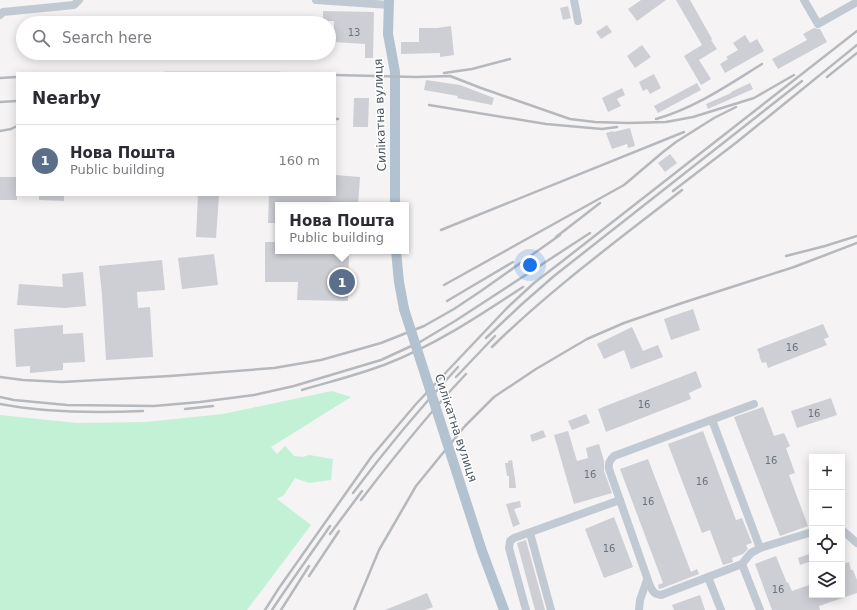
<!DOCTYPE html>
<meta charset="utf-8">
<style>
body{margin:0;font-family:"DejaVu Sans",sans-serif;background:#f2f2f3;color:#2b2b33}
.controls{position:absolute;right:12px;bottom:12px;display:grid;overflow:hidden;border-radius:0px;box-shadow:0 2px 10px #0003}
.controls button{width:36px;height:36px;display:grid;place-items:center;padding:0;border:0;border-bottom:1px solid #e1e1e2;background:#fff;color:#2b2b33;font:20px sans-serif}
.you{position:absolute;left:530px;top:265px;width:14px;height:14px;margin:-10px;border:3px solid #fff;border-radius:50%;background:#1a73e8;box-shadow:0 0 0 6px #1a73e833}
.badge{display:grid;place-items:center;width:26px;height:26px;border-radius:50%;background:#1a73e8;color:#fff;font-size:13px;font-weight:700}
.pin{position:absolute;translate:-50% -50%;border:2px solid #fff;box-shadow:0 1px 4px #0006}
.popup{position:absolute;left:275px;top:202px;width:134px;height:52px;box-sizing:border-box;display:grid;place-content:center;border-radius:0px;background:#fff;filter:drop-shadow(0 1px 3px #0005);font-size:13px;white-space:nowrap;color:#7c7c81}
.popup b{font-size:15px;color:#2b2b33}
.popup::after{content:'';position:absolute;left:50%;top:100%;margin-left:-8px;border:8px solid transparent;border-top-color:#fff}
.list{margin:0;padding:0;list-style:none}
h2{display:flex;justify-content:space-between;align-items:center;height:52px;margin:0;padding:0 16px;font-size:17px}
h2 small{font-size:13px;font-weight:400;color:#7c7c81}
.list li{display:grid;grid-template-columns:26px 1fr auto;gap:12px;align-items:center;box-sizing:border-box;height:72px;padding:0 16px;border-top:1px solid #e1e1e2}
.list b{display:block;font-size:15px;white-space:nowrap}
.list p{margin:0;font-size:13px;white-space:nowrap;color:#7c7c81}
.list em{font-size:13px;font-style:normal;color:#7c7c81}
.icon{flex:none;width:22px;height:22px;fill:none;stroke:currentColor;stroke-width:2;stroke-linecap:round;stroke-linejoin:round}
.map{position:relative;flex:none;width:857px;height:610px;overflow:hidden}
.search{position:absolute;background:#fff;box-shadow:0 2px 10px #0003;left:16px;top:16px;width:320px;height:44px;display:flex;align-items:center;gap:10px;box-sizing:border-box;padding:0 14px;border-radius:22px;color:#7c7c81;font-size:15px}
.panel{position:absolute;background:#fff;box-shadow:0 2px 10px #0003;left:16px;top:72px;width:320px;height:124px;border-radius:0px}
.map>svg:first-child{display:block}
.grass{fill:#c3f1d5}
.building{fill:#cdcfd5}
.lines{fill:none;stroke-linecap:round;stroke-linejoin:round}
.minor{stroke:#c1cad2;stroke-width:8}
.major{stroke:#b3c2d1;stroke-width:10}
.rail{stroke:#b5b8bd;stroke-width:2.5}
.major-bridge{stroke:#b3c2d1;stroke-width:10}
.labels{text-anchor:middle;stroke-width:3;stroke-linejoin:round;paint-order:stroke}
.number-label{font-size:10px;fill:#6b747e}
.street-label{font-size:12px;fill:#4a5661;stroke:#fff}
</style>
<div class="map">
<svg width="857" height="610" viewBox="0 0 857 610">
<rect width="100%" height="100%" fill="#f5f3f3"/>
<path class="grass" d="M 332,391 L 351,397 L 271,447 L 277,454 L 285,446 L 294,456 L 303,457 L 309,455 L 333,459 L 331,480 L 309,483 L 295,478 L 284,495 L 277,499 L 311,525 L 247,610 L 0,610 L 0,415 L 77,423 L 146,422 L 223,414 Z"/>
<g class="building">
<path d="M 641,0 L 666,0 L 637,21 L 628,9 Z"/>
<path d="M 676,0 L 690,0 L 712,39 L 711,40 L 717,49 L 699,60 L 711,79 L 701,85 L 684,56 L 702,45 Z"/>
<path d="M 568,6 L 571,18 L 563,20 L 560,8 Z"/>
<path d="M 323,11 L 374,12 L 373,58 L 365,58 L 365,44 L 334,42 L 334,21 L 323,21 Z"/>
<path d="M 607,25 L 612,32 L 601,39 L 596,32 Z"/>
<path d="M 451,26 L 454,55 L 440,57 L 440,53 L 401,54 L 401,42 L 419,42 L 419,28 L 437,28 Z"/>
<path d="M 814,28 L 818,29 L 820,29 L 827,42 L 778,69 L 772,59 L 807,40 L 803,34 Z"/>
<path d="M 745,35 L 750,43 L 757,39 L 764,51 L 725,73 L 720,64 L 728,59 L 726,57 L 738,50 L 733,43 Z"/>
<path d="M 642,45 L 651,57 L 635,68 L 627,56 Z"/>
<path d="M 654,74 L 661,88 L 650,94 L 647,89 L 643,91 L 639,82 Z"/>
<path d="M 426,80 L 460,85 L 494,98 L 492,105 L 457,98 L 458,96 L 424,90 Z"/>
<path d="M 697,83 L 701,90 L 658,113 L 654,106 Z"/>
<path d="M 750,83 L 753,89 L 708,109 L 706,104 L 731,93 L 731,92 Z"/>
<path d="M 622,88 L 625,95 L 617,99 L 621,106 L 608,112 L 602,98 Z"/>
<path d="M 354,98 L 369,98 L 368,127 L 353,127 Z"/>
<path d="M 630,128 L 635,146 L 628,148 L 627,144 L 612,149 L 606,133 L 613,131 L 613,132 Z"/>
<path d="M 670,154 L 677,163 L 665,172 L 658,163 Z"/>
<path d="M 335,175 L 360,177 L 358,205 L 347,204 L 347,205 L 278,205 L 278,223 L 268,223 L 269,195 L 335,195 Z"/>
<rect x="0" y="177" width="17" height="23"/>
<path d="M 39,195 L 64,195 L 64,201 L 39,200 Z"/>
<path d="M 198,195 L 219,195 L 216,238 L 196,237 Z"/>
<path d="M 265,242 L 278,242 L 278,251 L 349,251 L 348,301 L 297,300 L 298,282 L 265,282 Z"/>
<path d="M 214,254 L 218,285 L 182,289 L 178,258 Z"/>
<path d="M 162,260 L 165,290 L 137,292 L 138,308 L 150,307 L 153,357 L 106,360 L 102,295 L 99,266 Z"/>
<path d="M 83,272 L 86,306 L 65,308 L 17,305 L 19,284 L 63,287 L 62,274 Z"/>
<path d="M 693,309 L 700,330 L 671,340 L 664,319 Z"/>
<path d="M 823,324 L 829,337 L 824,339 L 827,345 L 768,368 L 766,362 L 762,363 L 759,356 L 760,356 L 757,349 Z"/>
<path d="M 63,325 L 63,334 L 83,333 L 85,362 L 63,363 L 63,370 L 30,373 L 30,366 L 16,367 L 14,329 Z"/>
<path d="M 632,327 L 643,351 L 658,345 L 663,357 L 631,369 L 624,350 L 604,359 L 597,344 Z"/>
<path d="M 696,371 L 702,387 L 689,393 L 691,399 L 606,432 L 598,409 Z"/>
<path d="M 831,398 L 837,415 L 797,428 L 791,411 Z"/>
<path d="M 763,407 L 774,436 L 784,433 L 790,446 L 786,448 L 795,473 L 789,475 L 808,526 L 780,536 L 734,417 Z"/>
<path d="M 586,414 L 590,423 L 572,430 L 568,421 Z"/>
<path d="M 543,430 L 546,437 L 532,442 L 530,435 Z"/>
<path d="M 568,431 L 577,461 L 588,458 L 586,448 L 599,444 L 604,461 L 604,471 L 612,493 L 574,504 L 554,435 Z"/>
<path d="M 703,431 L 736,520 L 742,518 L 752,543 L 746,545 L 748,549 L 743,554 L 732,558 L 733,562 L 723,565 L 710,530 L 702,533 L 668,444 Z"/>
<path d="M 648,459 L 691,572 L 697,569 L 699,574 L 660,589 L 659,589 L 658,585 L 663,583 L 620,469 Z"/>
<path d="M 512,460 L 515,479 L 516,488 L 509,488 L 509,476 L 507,476 L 505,463 L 508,463 L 508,461 Z"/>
<path d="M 520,501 L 521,507 L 514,509 L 520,524 L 513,527 L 506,504 Z"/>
<path d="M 614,517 L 633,567 L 604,578 L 585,529 Z"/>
<path d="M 526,540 L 545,610 L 535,610 L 517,543 Z"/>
<path d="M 812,553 L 812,561 L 800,565 L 798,558 Z"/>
<path d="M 776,556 L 787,583 L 788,582 L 792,591 L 812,584 L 812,595 L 842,595 L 842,564 L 849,562 L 851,570 L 853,570 L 857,580 L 857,593 L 819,606 L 820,610 L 772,610 L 755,564 Z"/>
<path d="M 427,593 L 433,607 L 425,610 L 385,610 Z"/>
<path d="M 700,595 L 705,610 L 674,610 L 672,605 Z"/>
</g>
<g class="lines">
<g class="minor">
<path d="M 316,0 L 389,5"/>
<path d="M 574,0 L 578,21"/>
<path d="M 804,0 L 818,24 L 857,2"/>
<path d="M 0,15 L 3,12 L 74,5 L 79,0"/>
<path d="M 754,404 L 614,456 C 610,460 608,463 609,469 L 650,586 C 653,592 654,594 661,595 L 742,564 L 746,559 L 751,553 L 760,548 L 812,532"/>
<path d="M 712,420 L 760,548"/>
<path d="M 842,530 L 849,536 L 857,543"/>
<path d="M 530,533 L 551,610"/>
<path d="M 742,564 L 760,610"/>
<path d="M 708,577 L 721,610"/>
<path d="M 526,610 L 509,548 L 510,541 L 514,538 L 620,500"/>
<path d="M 639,610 L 640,600 L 647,580"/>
</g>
<g class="major">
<path d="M 389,0 L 388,34 L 395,72 L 395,205"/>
<path d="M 396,251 L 399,282 L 404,309"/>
<path d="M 461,486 L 482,551 L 504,610"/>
</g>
<g class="rail">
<path d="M 165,73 L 280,73"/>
<path d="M 444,73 L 472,69 L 510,59"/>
<path d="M 335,75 L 416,77 L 450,76 L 481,88 L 570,119 L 595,122 L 628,123 L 666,122 L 693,117 L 754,98 L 794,75"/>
<path d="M 827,77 L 857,53"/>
<path d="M 0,78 L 17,77"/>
<path d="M 0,102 L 17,101"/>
<path d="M 429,105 L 546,124 L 602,129 L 617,127"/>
<path d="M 335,119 L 338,119"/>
<path d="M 656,119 C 695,108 728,85 762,64"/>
<path d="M 0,131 L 11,129 L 17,126"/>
<path d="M 673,191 L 737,142 L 857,45"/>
<path d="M 441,230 L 684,132"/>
<path d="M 556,237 L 600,203"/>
<path d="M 786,256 L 825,246 L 857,236"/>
<path d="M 444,285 L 624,185 L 663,152 L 676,142 L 714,118 L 736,107"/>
<path d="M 447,301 L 513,262"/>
<path d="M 486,338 L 522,304 L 554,276 L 802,81"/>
<path d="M 492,347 C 551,289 617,241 682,190"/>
<path d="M 0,377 L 23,380 L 62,382 L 170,376 L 274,368 L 321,360 L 381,343 L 424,326 L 454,309 L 481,291 L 560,235"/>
<path d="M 456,377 L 495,336"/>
<path d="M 302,390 C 329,382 357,375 384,365 C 434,346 479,316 523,287"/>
<path d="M 0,397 L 14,400 L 67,405 L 154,406 L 200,402 L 254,395 L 294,386 L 381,360 L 420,342 L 455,321 L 590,233"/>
<path d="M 0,404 C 46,413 96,413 143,411"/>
<path d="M 185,409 L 213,406"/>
<path d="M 353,493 C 386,449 421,407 458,367"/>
<path d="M 361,500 C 394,457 428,414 466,374"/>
<path d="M 330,534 L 362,491"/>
<path d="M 309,576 L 339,531"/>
<path d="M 265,610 L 279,588 L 372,456 L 416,404 L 507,308 L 534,283 L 560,263 L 857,31"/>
<path d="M 272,610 C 291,581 311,554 330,526"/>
<path d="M 281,610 L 309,566"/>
<path d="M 354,610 L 379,550 L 416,486 L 465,426 L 494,397 L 536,369 L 587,339 L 624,323 L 682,303 L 794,267 L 857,243"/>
</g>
<path class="major-bridge" d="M 404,309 L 461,486"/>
</g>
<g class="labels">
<g class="number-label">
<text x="354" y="36">13</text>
<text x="792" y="351">16</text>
<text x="644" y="408">16</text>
<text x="814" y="417">16</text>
<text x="771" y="464">16</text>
<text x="590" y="478">16</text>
<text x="702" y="485">16</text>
<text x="648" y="505">16</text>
<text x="609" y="552">16</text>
<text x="778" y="593">16</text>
</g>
<g class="street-label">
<text transform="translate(380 115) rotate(-92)" y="4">Силікатна вулиця</text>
<text transform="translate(456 428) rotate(72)" y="4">Силікатна вулиця</text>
</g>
</g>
</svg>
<div class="controls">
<button>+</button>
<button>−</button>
<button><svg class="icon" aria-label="locate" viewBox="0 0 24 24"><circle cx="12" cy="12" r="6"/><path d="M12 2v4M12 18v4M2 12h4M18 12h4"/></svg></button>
<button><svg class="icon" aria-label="layers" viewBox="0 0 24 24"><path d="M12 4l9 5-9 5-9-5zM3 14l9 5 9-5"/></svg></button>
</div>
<div class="you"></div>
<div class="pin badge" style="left:342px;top:282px;background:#5c6f8a">1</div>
<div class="popup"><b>Нова Пошта</b>Public building</div>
<div class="search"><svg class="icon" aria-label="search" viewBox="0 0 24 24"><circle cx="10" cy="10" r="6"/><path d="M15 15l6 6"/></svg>Search here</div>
<section class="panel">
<h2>Nearby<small></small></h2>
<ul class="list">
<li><span class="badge" style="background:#5c6f8a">1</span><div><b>Нова Пошта</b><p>Public building</p></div><em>160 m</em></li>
</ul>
</section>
</div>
